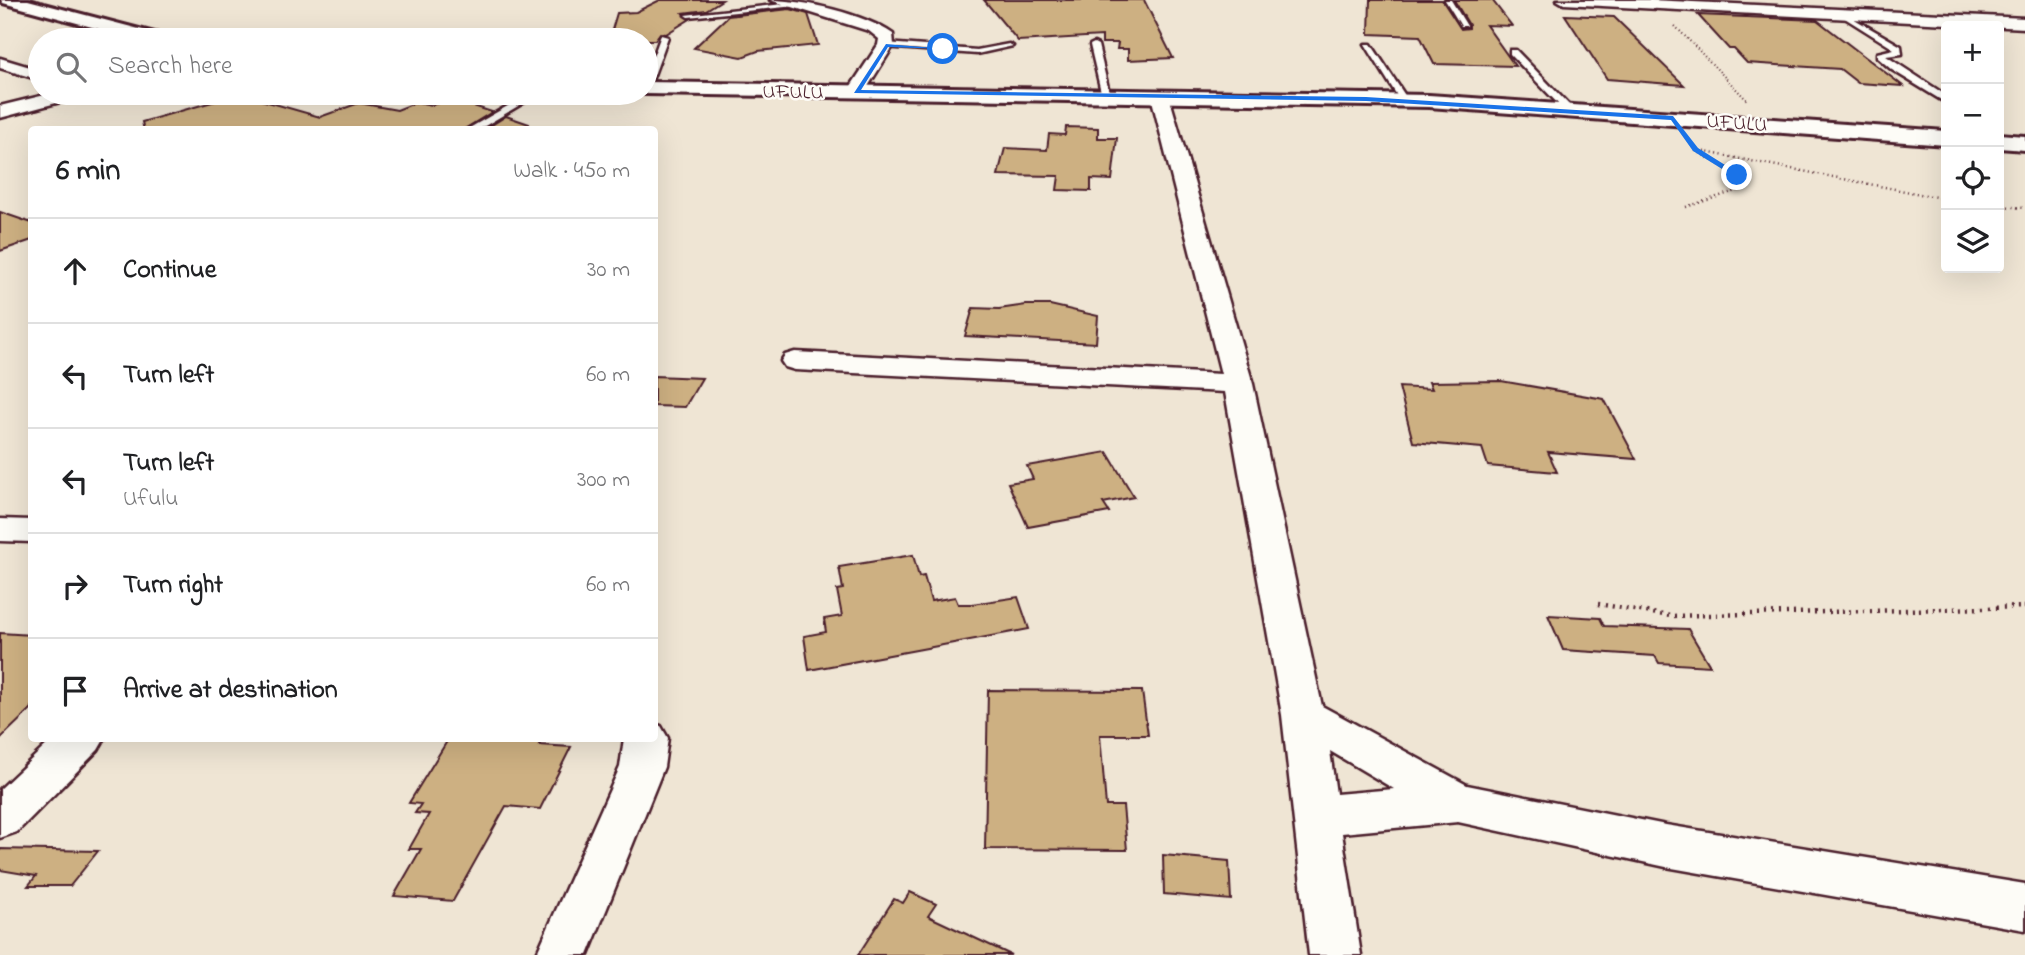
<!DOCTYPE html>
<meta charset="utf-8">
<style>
body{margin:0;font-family:"Indie Flower",sans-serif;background:#f2f2f2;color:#202124}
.controls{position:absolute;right:21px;top:21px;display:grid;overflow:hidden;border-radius:7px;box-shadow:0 7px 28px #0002}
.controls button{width:63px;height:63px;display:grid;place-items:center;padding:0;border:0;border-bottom:2px solid #e0e0e0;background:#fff;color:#202124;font:35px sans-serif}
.stop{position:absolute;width:21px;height:21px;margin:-16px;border:5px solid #1a73e8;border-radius:50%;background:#fff}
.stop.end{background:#1a73e8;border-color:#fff;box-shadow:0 2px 7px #0008}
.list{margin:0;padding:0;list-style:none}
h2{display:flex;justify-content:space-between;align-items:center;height:91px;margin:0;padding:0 28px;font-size:30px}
h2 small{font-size:23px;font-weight:400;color:#757577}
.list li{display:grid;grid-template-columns:46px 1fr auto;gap:21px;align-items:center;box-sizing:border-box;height:105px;padding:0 28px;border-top:2px solid #e0e0e0}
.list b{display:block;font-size:26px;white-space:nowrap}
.list p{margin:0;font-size:23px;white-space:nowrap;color:#757577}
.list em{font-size:23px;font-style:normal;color:#757577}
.icon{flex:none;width:38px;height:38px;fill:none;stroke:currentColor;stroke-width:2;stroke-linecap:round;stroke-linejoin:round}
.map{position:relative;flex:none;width:2025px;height:955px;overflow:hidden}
.search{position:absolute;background:#fff;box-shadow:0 7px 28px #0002;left:28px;top:28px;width:630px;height:77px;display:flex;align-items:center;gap:18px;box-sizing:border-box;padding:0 24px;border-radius:38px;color:#757577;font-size:26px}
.panel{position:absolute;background:#fff;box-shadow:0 7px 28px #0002;left:28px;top:126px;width:630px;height:616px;border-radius:7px}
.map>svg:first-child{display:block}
.building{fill:#cdb082;stroke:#4a1f2b;stroke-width:2}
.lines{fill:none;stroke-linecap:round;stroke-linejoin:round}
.lane-casing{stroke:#4a1f2b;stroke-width:5}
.street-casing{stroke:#4a1f2b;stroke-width:5}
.secondary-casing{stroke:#4a1f2b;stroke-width:6}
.path-far2{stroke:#4a1f2b;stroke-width:2;stroke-dasharray:1 2.5;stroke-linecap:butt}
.path-far1{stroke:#4a1f2b;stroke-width:2.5;stroke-dasharray:1 3.5;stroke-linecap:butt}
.path{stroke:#4a1f2b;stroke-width:4.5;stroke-dasharray:2 5;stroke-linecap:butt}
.lane{fill:#fdfcf7;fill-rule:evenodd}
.street{fill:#fdfcf7;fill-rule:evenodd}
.secondary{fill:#fdfcf7;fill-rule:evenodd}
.route{fill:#1a73e8}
.labels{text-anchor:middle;stroke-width:5;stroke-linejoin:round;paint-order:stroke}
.far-street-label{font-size:21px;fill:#4a1f2b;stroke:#fdfcf7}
</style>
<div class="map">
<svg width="2025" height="955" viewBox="0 0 2025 955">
<rect width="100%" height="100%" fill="#efe5d4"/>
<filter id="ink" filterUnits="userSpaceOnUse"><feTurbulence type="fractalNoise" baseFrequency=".0143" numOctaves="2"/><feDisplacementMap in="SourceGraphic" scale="14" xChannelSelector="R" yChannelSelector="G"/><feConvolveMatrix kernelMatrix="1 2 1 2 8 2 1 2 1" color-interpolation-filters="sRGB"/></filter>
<g filter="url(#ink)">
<g class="building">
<path d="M 660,0 L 722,0 L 706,10 L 683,13 L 690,19 L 666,34 L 660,33 L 655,40 L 609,40 L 617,13 L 636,12 Z"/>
<path d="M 984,0 L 1144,0 L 1173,58 L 1128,60 L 1128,49 L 1117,49 L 1118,43 L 1102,43 L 1102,36 L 1018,41 Z"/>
<path d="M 1370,0 L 1442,0 L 1461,29 L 1469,28 L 1469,25 L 1454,0 L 1492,0 L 1512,26 L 1486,25 L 1515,66 L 1434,64 L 1420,36 L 1369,34 Z"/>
<path d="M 790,9 L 808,14 L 818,45 L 758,51 L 742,57 L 694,48 L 728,16 Z"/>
<path d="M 1565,15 L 1614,17 L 1684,85 L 1607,79 Z"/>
<path d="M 1698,15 L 1817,20 L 1903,86 L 1858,83 L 1840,69 L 1747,63 L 1734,49 L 1729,49 Z"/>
<path d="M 240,94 L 320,117 L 359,103 L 397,110 L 417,102 L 432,105 L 452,99 L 492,112 L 463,130 L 144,130 L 142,122 Z"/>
<path d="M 506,116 L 529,124 L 528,130 L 484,130 Z"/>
<path d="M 1066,127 L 1098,128 L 1098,138 L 1117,138 L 1112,180 L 1091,179 L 1091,191 L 1057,190 L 1059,176 L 998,175 L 1005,148 L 1047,150 L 1049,134 L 1065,135 Z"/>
<path d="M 0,212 L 32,223 L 32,240 L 0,251 Z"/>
<path d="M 1026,305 L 1050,305 L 1098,316 L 1096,343 L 965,336 L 973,308 L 999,309 Z"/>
<path d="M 654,376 L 702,378 L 685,407 L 654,406 Z"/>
<path d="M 1501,381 L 1604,399 L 1636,459 L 1548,452 L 1557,472 L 1488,466 L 1482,448 L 1413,442 L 1399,387 L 1432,389 L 1429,382 Z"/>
<path d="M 1107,452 L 1134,497 L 1103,503 L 1109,512 L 1028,527 L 1008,483 L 1033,479 L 1027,466 Z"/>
<path d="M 913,555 L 919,577 L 924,576 L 931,601 L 955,597 L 958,604 L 972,604 L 1018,597 L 1029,629 L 809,670 L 804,636 L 826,632 L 824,619 L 842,616 L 837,590 L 843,589 L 839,567 Z"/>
<path d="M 1548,615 L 1600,618 L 1604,626 L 1688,629 L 1710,666 L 1659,663 L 1655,656 L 1563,650 Z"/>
<path d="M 0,633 L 32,635 L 32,708 L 0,739 Z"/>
<path d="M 988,690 L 1142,691 L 1148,735 L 1100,735 L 1106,806 L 1123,806 L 1127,850 L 985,849 Z"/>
<path d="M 449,738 L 542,738 L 539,745 L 571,747 L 540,809 L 506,806 L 453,901 L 394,896 L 421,849 L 409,849 L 429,814 L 415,813 L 421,804 L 409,803 Z"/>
<path d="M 0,849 L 98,851 L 70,886 L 28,886 L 36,876 L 0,870 Z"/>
<path d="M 1163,855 L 1229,861 L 1231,900 L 1164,894 Z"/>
<path d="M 910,892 L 936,904 L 928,916 L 1011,955 L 858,955 L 894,899 L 903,903 Z"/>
</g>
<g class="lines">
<g class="lane-casing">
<g id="lane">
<path d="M 1445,0 L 1451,0 L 1467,26 L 1461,26 Z"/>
<path d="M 793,3 L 795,6 L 688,17 L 685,15 Z"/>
<path d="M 1840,13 L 1844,13 L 1901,46 L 1902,54 L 1886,56 L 1941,92 L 1946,96 L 1946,103 L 1892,70 L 1877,57 L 1877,53 L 1894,49 L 1840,15 Z"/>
<path d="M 661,35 L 668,37 L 650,86 L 646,88 L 646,76 Z"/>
<path d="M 886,43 L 977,50 L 1009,44 L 1013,46 L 977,54 L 883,47 Z"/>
<path d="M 1094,43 L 1098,45 L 1110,96 L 1106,99 L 1102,96 L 1090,45 Z"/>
<path d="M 1365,44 L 1371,44 L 1408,100 L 1407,102 L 1401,102 Z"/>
<path d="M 1510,50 L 1516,50 L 1573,109 L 1573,113 L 1567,113 L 1510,54 Z"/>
<path d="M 530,93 L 540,93 L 478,130 L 466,130 Z"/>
</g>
</g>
<g class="street-casing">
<g id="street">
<path d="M 770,0 C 804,0 864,14 893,34 L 894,45 L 862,96 L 850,96 L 847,92 L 878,45 L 879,39 L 869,31 Z"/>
<path d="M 1557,0 L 1650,0 L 2025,18 L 2025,28 L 1564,4 Z"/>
<path d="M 0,58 L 40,70 L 40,80 L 0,68 Z"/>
<path d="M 1160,91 L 1169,96 L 1253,384 L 1322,706 L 1467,785 L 1666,825 L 2025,884 L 2025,930 L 1666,867 L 1458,822 L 1342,833 L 1361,955 L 1309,955 L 1282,715 L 1225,392 L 795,370 L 785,367 L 781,361 L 785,355 L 795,352 L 1221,374 L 1151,96 ZM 1330,751 L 1394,789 L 1336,794 Z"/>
<path d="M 53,93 L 82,93 L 79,97 L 0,118 L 0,106 Z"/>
<path d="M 0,519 L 32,520 L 32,542 L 0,541 Z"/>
<path d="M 654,724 L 661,726 L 668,738 L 664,767 L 588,955 L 536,955 L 620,767 L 624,738 L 654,738 Z"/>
<path d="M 54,738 L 105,738 L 98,750 L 17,832 L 0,838 L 0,789 Z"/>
</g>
</g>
<g class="secondary-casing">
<g id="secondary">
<path d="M 1,0 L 28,0 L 166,36 L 169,40 L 140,40 L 3,3 Z"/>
<path d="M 646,82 L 1429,95 L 1946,131 L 1946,145 L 1429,107 L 646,94 L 640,93 L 646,93 Z"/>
<path d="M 1999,134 L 2025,136 L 2025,150 L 1999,148 Z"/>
</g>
</g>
<path class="path-far2" d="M 1675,26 L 1747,100"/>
<g class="path-far1">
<path d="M 1695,150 L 1946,199"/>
<path d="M 1999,206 L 2025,208"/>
<path d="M 1686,207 L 1748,187 L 1748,181 L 1695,150 L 1690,142"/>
</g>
<path class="path" d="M 1598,604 L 1670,616 L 2025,607"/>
<use href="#lane" class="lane"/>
<use href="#street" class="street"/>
<use href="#secondary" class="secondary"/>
</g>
</g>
<path class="route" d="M 886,44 L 946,49 L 888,47 L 861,90 L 1366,97 L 1673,116 L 1698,148 L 1741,175 L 1735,177 L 1693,151 L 1671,120 L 1366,101 L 854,93 Z"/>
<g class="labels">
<g class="far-street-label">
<text transform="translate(793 91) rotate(1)" y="7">UFULU</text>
<text transform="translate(1737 122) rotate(4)" y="7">UFULU</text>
</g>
</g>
</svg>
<div class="controls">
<button>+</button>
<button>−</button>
<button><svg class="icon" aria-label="locate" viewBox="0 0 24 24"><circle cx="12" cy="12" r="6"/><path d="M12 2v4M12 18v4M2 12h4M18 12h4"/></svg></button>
<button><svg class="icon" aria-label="layers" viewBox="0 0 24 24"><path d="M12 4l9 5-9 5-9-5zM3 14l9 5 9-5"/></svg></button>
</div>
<div class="stop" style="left:943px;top:49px"></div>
<div class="stop end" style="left:1737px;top:175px"></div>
<div class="search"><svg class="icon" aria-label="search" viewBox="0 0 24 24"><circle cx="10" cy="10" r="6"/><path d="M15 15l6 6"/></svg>Search here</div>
<section class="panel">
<h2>6 min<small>Walk · 450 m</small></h2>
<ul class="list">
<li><svg class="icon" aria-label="ahead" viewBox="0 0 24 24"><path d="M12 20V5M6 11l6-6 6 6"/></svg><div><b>Continue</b></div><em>30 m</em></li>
<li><svg class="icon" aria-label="left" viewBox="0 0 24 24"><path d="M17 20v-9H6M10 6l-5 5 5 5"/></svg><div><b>Turn left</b></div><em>60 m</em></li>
<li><svg class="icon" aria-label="left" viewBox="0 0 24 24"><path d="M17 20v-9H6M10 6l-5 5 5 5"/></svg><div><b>Turn left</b><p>Ufulu</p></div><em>300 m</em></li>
<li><svg class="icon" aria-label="right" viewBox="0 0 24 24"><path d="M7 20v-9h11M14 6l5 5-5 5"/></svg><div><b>Turn right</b></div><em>60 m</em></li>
<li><svg class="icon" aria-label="arrive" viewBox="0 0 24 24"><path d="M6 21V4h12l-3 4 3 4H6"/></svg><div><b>Arrive at destination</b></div></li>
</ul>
</section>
</div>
